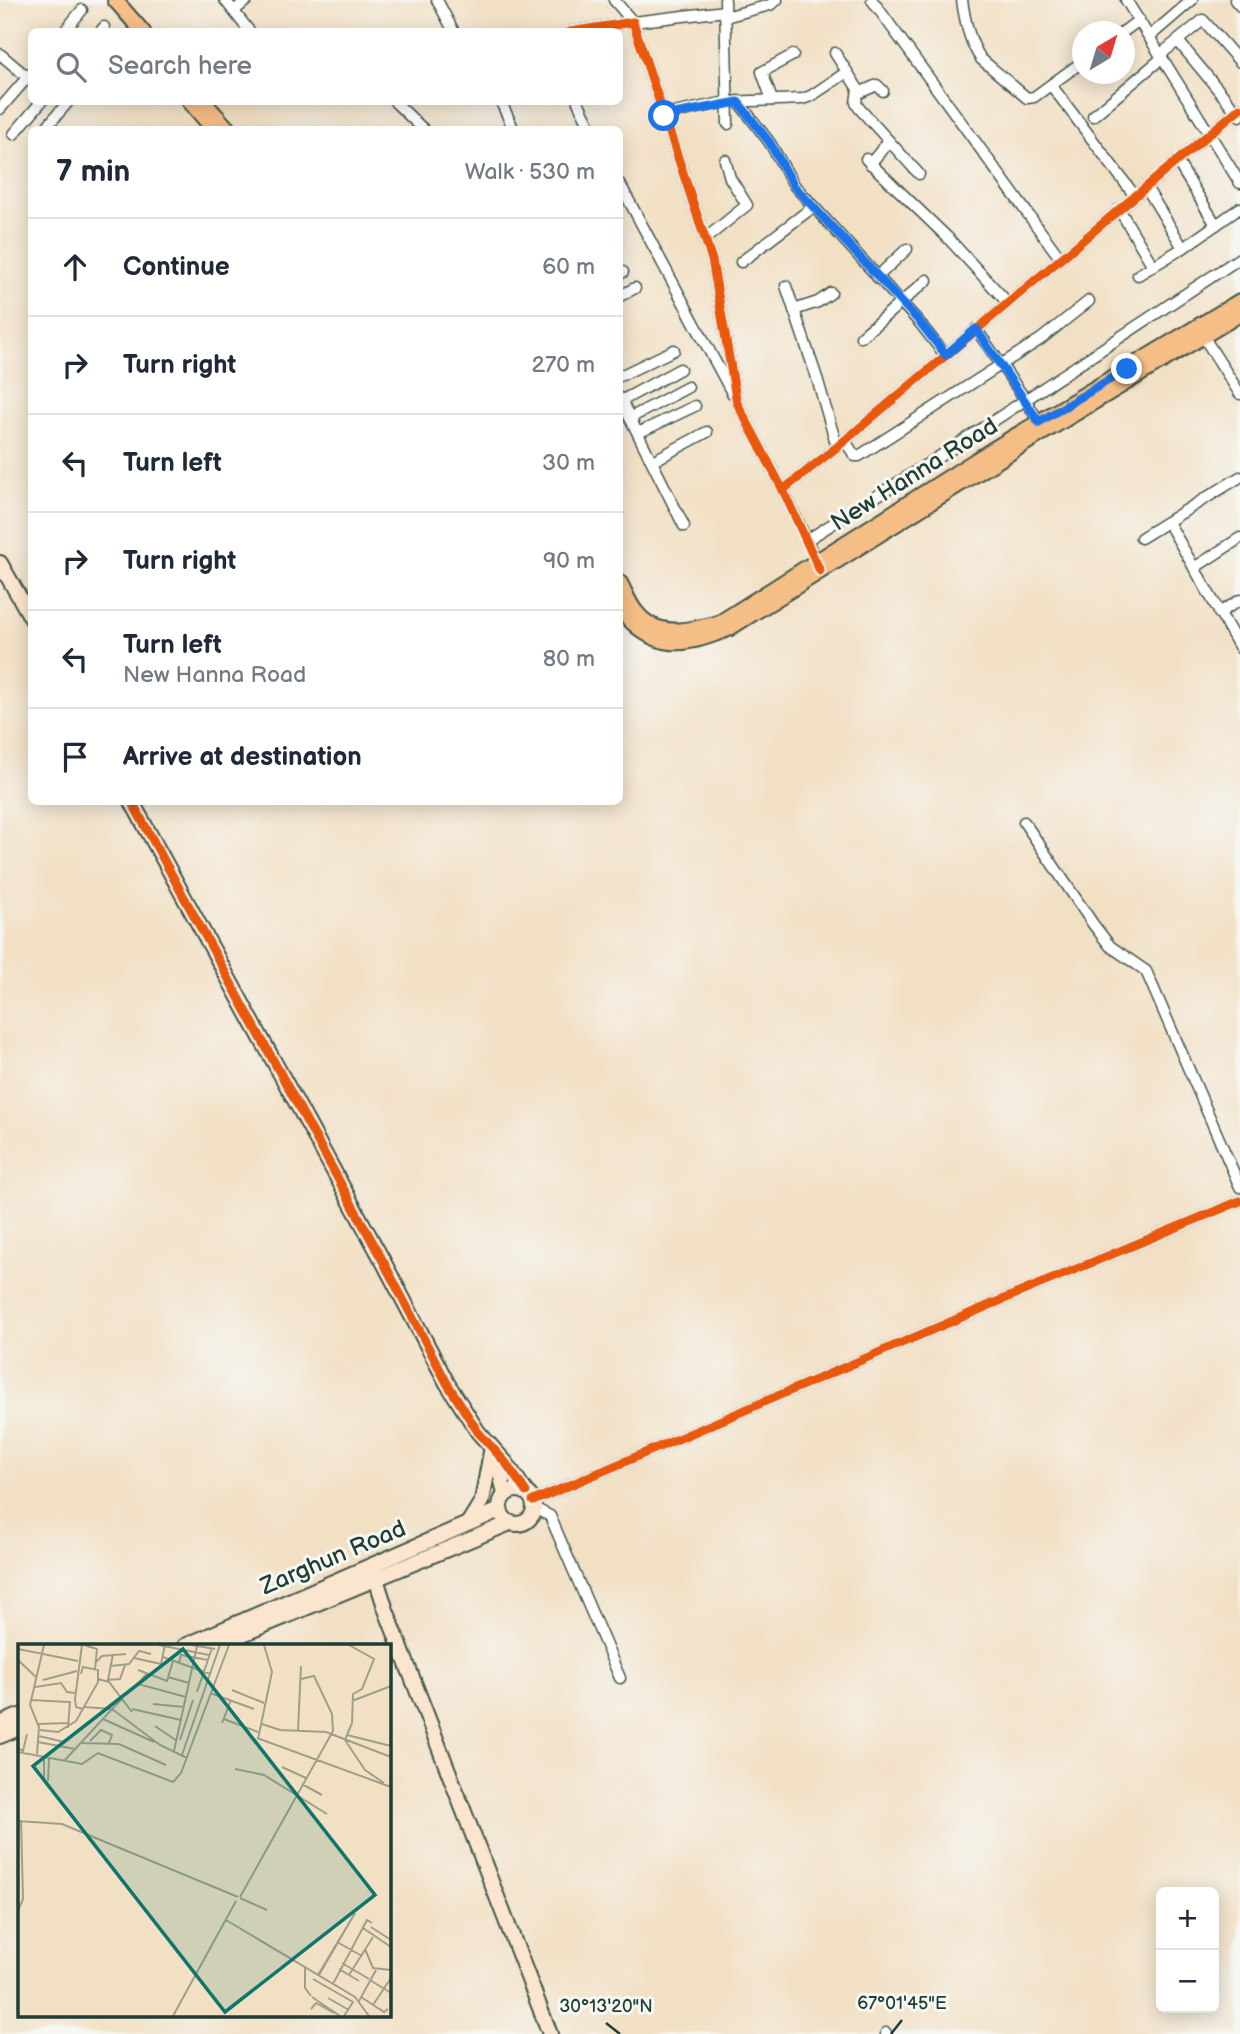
<!DOCTYPE html>
<meta charset="utf-8">
<style>
body{margin:0;font-family:"Balsamiq Sans",sans-serif;background:#f2f2f3;color:#1f2937}
.controls{position:absolute;right:21px;bottom:21px;display:grid;overflow:hidden;border-radius:10px;box-shadow:0 4px 18px #0003}
.controls button{width:63px;height:63px;display:grid;place-items:center;padding:0;border:0;border-bottom:2px solid #e0e1e3;background:#fff;color:#1f2937;font:35px sans-serif}
.compass{position:absolute;left:1072px;top:21px;width:63px;height:63px;border-radius:50%;background:#fff;box-shadow:0 4px 18px #0003;rotate:38deg}
.stop{position:absolute;width:21px;height:21px;margin:-16px;border:5px solid #1a73e8;border-radius:50%;background:#fff}
.stop.end{background:#1a73e8;border-color:#fff;box-shadow:0 2px 7px #0008}
.list{margin:0;padding:0;list-style:none}
h2{display:flex;justify-content:space-between;align-items:center;height:91px;margin:0;padding:0 28px;font-size:30px}
h2 small{font-size:23px;font-weight:400;color:#747a83}
.list li{display:grid;grid-template-columns:46px 1fr auto;gap:21px;align-items:center;box-sizing:border-box;height:98px;padding:0 28px;border-top:2px solid #e0e1e3}
.list b{display:block;font-size:26px;white-space:nowrap}
.list p{margin:0;font-size:23px;white-space:nowrap;color:#747a83}
.list em{font-size:23px;font-style:normal;color:#747a83}
.icon{flex:none;width:38px;height:38px;fill:none;stroke:currentColor;stroke-width:2;stroke-linecap:round;stroke-linejoin:round}
.map{position:relative;flex:none;width:1240px;height:2034px;overflow:hidden}
.search{position:absolute;background:#fff;box-shadow:0 4px 18px #0003;left:28px;top:28px;width:595px;height:77px;display:flex;align-items:center;gap:18px;box-sizing:border-box;padding:0 24px;border-radius:10px;color:#747a83;font-size:26px}
.panel{position:absolute;background:#fff;box-shadow:0 4px 18px #0003;left:28px;top:126px;width:595px;height:679px;border-radius:10px}
.map>svg:first-child{display:block}
.lines{fill:none;stroke-linecap:round;stroke-linejoin:round}
.street-casing{stroke:#3f554a;stroke-width:13}
.secondary-casing{stroke:#3f554a;stroke-width:18}
.primary-casing{stroke:#3f554a;stroke-width:18}
.street{stroke:#fff;stroke-width:10}
.secondary{stroke:#fbe5cf;stroke-width:14}
.primary{stroke:#f6be87;stroke-width:14}
.cycleway-casing{stroke:#f6f6f2;stroke-width:13}
.cycleway{stroke:#e8590c;stroke-width:9}
.route{stroke:#1a73e8;stroke-width:9}
.ticks{fill:none;stroke:#1f3d34;stroke-width:2.5}
.labels{text-anchor:middle;stroke-width:6;stroke-linejoin:round;paint-order:stroke}
.street-label{font-size:24px;fill:#1f3d34;stroke:#f6f6f2}
.inset-road{fill:none;stroke:#9e9f8b;stroke-width:2}
.view{fill:#0f766e;fill-opacity:0.15;stroke:#0f766e;stroke-width:3.5}
.inset-edge{fill:none;stroke:#1f3d34;stroke-width:3.5}
.ticks-label{font-size:18px;text-anchor:middle;fill:#1f3d34;stroke:#f6f6f2;stroke-width:6;stroke-linejoin:round;paint-order:stroke}
</style>
<div class="map">
<svg width="1240" height="2034" viewBox="0 0 1240 2034">
<rect width="100%" height="100%" fill="#f6f6f2"/>
<filter id="ink" filterUnits="userSpaceOnUse"><feTurbulence type="fractalNoise" baseFrequency=".0143" numOctaves="2"/><feDisplacementMap in="SourceGraphic" scale="14" xChannelSelector="R" yChannelSelector="G"/><feConvolveMatrix kernelMatrix="1 2 1 2 8 2 1 2 1" color-interpolation-filters="sRGB"/></filter>
<filter id="wash" filterUnits="userSpaceOnUse"><feTurbulence type="fractalNoise" baseFrequency=".00686" numOctaves="4" result="noise"/><feDisplacementMap in="SourceGraphic" scale="28" xChannelSelector="R" yChannelSelector="G"/><feGaussianBlur stdDeviation="1.57" result="paint"/><feColorMatrix in="noise" values="0 0 0 0 0 0 0 0 0 0 0 0 0 0 0 0 0 1.4 0 .05"/><feComposite in="paint" operator="in"/></filter>
<g filter="url(#wash)">
<rect width="100%" height="100%" fill="#f2e0c5"/>
</g>
<g filter="url(#ink)">
<g class="lines">
<g class="street-casing">
<g id="street">
<path d="M 225,0 L 250,32"/>
<path d="M 437,0 L 454,32"/>
<path d="M 614,0 L 633,22 L 725,11"/>
<path d="M 725,0 L 728,124"/>
<path d="M 872,0 L 1060,258"/>
<path d="M 962,0 C 965,21 969,41 981,59 L 1027,98 L 1034,97 L 1082,62"/>
<path d="M 1126,0 L 1240,183"/>
<path d="M 1235,0 L 1240,6"/>
<path d="M 234,11 L 247,0"/>
<path d="M 725,17 L 770,5 L 777,0"/>
<path d="M 64,32 L 82,10"/>
<path d="M 100,32 L 104,27"/>
<path d="M 570,32 L 633,22 L 712,260 L 737,403 L 783,490 L 818,564"/>
<path d="M 1123,32 L 1139,20"/>
<path d="M 1149,37 L 1192,0"/>
<path d="M 1178,41 L 1240,116"/>
<path d="M 835,53 L 858,89 L 856,103 L 859,108 L 919,174"/>
<path d="M 0,54 L 32,81"/>
<path d="M 1160,55 L 1203,20 L 1240,62"/>
<path d="M 1051,85 L 1135,196"/>
<path d="M 859,93 L 877,85 L 883,91"/>
<path d="M 772,100 L 762,72 L 793,55"/>
<path d="M 738,101 L 770,143 L 794,185 L 919,322 L 945,355"/>
<path d="M 395,102 L 424,130"/>
<path d="M 501,102 L 514,130"/>
<path d="M 578,102 L 592,130"/>
<path d="M 0,109 L 32,72"/>
<path d="M 664,115 L 726,102 L 802,99 L 811,96 L 847,72"/>
<path d="M 1093,116 L 1162,58"/>
<path d="M 44,130 L 68,102"/>
<path d="M 14,134 L 41,102"/>
<path d="M 866,159 L 947,237 L 1007,302"/>
<path d="M 1177,161 L 1216,225"/>
<path d="M 870,164 L 889,141"/>
<path d="M 620,184 L 732,393"/>
<path d="M 1146,187 L 1183,248"/>
<path d="M 1119,209 L 1153,266"/>
<path d="M 705,239 L 747,205 L 730,178 L 725,160"/>
<path d="M 741,262 L 813,207"/>
<path d="M 620,274 L 623,272"/>
<path d="M 1138,275 L 1183,248 L 1240,208"/>
<path d="M 877,277 L 907,249"/>
<path d="M 786,286 L 817,378 L 837,447"/>
<path d="M 620,296 L 635,288"/>
<path d="M 794,310 L 818,302 L 831,293"/>
<path d="M 976,329 L 1025,399 L 1042,427"/>
<path d="M 1203,336 L 1240,394"/>
<path d="M 861,337 L 927,280"/>
<path d="M 620,376 L 674,350"/>
<path d="M 620,398 L 684,526"/>
<path d="M 621,401 L 680,369"/>
<path d="M 630,418 L 688,387"/>
<path d="M 638,433 L 695,406"/>
<path d="M 845,441 L 855,456 L 859,456 L 1041,339 L 1089,301"/>
<path d="M 653,461 L 707,432"/>
<path d="M 783,490 L 837,447 L 1240,108"/>
<path d="M 1168,522 L 1240,648"/>
<path d="M 1141,538 L 1240,477"/>
<path d="M 807,540 L 948,451 L 1240,258"/>
<path d="M 1194,568 L 1240,538"/>
<path d="M 1219,613 L 1240,600"/>
<path d="M 1024,822 L 1093,924 L 1110,946 L 1146,971 L 1240,1187"/>
<path d="M 533,1501 L 997,1302 L 1240,1201"/>
<path d="M 534,1508 L 550,1516 L 620,1678"/>
<path d="M 886,2033 L 886,2034"/>
</g>
</g>
<g class="secondary-casing">
<g id="secondary">
<path d="M 0,563 L 32,619"/>
<path d="M 132,802 L 384,1263 L 447,1383 L 478,1432 L 506,1463 L 526,1492"/>
<path d="M 493,1455 L 499,1468 L 505,1494"/>
<circle cx="517" cy="1507" r="17"/>
<path d="M 469,1522 L 482,1501 L 491,1452"/>
<path d="M 372,1566 L 386,1610 L 550,2034"/>
<path d="M 185,1646 L 500,1510"/>
<path d="M 214,1646 L 510,1523"/>
<path d="M 0,1724 L 19,1716"/>
<path d="M 0,1736 L 19,1728"/>
</g>
</g>
<g class="primary-casing">
<g id="primary">
<path d="M 115,0 L 143,32"/>
<path d="M 190,102 L 214,130"/>
<path d="M 204,102 L 229,130"/>
<path d="M 620,583 C 625,592 629,604 636,612 C 657,640 691,630 719,623 L 992,450 L 1240,301"/>
<path d="M 620,609 C 654,651 681,648 728,629 L 1019,447 L 1240,314"/>
</g>
</g>
<use href="#street" class="street"/>
<use href="#secondary" class="secondary"/>
<use href="#primary" class="primary"/>
<g class="cycleway-casing">
<g id="cycleway">
<path d="M 570,32 L 633,22 L 712,260 L 737,403 L 783,490 L 820,571"/>
<path d="M 783,490 L 837,447 L 1240,108"/>
<path d="M 132,802 L 384,1263 L 447,1383 L 478,1432 L 506,1463 L 526,1492"/>
<path d="M 533,1501 L 997,1302 L 1240,1201"/>
</g>
</g>
<use href="#cycleway" class="cycleway"/>
</g>
</g>
<g class="lines" filter="url(#ink)">
<path class="route" d="M 664,116 L 738,102 L 770,143 L 794,186 L 919,321 L 946,355 L 976,329 L 1039,422 L 1127,369"/>
</g>
<path class="ticks" d="M 606,2023 L 620,2034M 891,2034 L 902,2020"/>
<g class="labels">
<g class="street-label">
<text transform="translate(914 474) rotate(-32)" y="8">New Hanna Road</text>
<text transform="translate(333 1557) rotate(-23)" y="8">Zarghun Road</text>
</g>
</g>
<g transform="translate(18 1644)">
<rect width="373" height="373" fill="#f2e0c5"/>
<path class="inset-road" d="M 64,1 L 57,55 L 58,63 L 65,65M 66,1 L 79,5 L 77,25M 141,1 L 191,11M 174,1 L 197,5M 331,1 L 356,15 L 344,45 L 335,50 L 334,79 L 327,96 L 347,126 L 366,139M 0,5 L 60,17M 145,13 L 192,30M 116,14 L 143,20 L 147,1M 1,17 L 19,34M 77,19 L 84,12 L 108,10M 161,19 L 163,11 L 190,16M 93,22 L 111,20 L 121,7 L 133,10M 120,26 L 149,37 L 155,17M 129,29 L 120,40 L 168,53M 150,33 L 171,39M 80,35 L 91,38 L 114,68M 25,36 L 59,27M 89,36 L 102,35 L 107,21M 90,36 L 95,10M 17,43 L 43,39 L 49,48 L 57,49M 214,46 L 246,59M 179,48 L 194,4M 192,49 L 236,65M 13,56 L 51,58M 334,57 L 373,42M 135,60 L 166,63M 66,63 L 94,65 L 104,55M 114,65 L 163,76M 85,75 L 136,98M 206,75 L 240,88M 204,79 L 213,56M 20,80 L 50,79M 244,80 L 262,86 L 308,88 L 373,113M 137,82 L 159,97M 50,84 L 52,57M 22,86 L 40,88 L 58,77 L 80,38 L 80,26 L 65,23 L 63,30M 280,87 L 283,22M 329,91 L 373,102M 21,92 L 46,98M 239,94 L 373,143M 240,95 L 254,28 L 246,1M 162,96 L 175,56M 72,97 L 83,86 L 94,91 L 91,99M 20,98 L 57,105M 64,99 L 101,100 L 148,121M 0,104 L 5,107 L 9,90M 156,107 L 179,2M 0,108 L 64,120 L 80,109 L 155,138 L 163,129 L 211,1M 19,110 L 21,83 L 12,61 L 26,1M 164,111 L 202,1M 47,116 L 94,65 L 142,101 L 169,114M 264,123 L 288,134M 217,125 L 246,131 L 309,170M 26,137 L 26,115M 30,137 L 31,115M 284,140 L 304,151M 0,177 L 44,180 L 220,253M 222,253 L 315,87 L 314,70 L 296,32 L 283,35M 222,254 L 249,266M 0,267 L 5,255 L 3,176M 208,276 L 337,353 L 351,372M 353,283 L 373,296M 345,284 L 373,303M 319,298 L 344,312M 347,305 L 355,324 L 373,326M 324,319 L 351,335M 287,323 L 287,344 L 293,352M 321,325 L 341,337M 300,331 L 337,269 L 301,331M 331,331 L 355,293M 295,335 L 335,358 L 326,372M 352,336 L 373,349M 315,340 L 349,276 L 354,279M 294,353 L 322,372M 343,353 L 366,368 L 370,365M 310,354 L 331,366M 341,357 L 358,326M 355,361 L 373,334M 293,365 L 298,359 L 316,369M 155,372 L 218,257"/>
<path class="view" d="M 165,5 L 357,251 L 207,368 L 15,122 Z"/>
<rect width="373" height="373" class="inset-edge"/>
</g>
<g class="ticks-label">
<text x="902" y="2009">67°01'45"E</text>
<text x="606" y="2012">30°13'20"N</text>
</g>
</svg>
<div class="controls">
<button>+</button>
<button>−</button>
</div>
<svg class="compass" viewBox="-18 -18 36 36"><path d="M0-13l5 13h-10z" fill="#e53935"/><path d="M0 13l5-13h-10z" fill="#747a83"/></svg>
<div class="stop" style="left:664px;top:116px"></div>
<div class="stop end" style="left:1127px;top:369px"></div>
<div class="search"><svg class="icon" aria-label="search" viewBox="0 0 24 24"><circle cx="10" cy="10" r="6"/><path d="M15 15l6 6"/></svg>Search here</div>
<section class="panel">
<h2>7 min<small>Walk · 530 m</small></h2>
<ul class="list">
<li><svg class="icon" aria-label="ahead" viewBox="0 0 24 24"><path d="M12 20V5M6 11l6-6 6 6"/></svg><div><b>Continue</b></div><em>60 m</em></li>
<li><svg class="icon" aria-label="right" viewBox="0 0 24 24"><path d="M7 20v-9h11M14 6l5 5-5 5"/></svg><div><b>Turn right</b></div><em>270 m</em></li>
<li><svg class="icon" aria-label="left" viewBox="0 0 24 24"><path d="M17 20v-9H6M10 6l-5 5 5 5"/></svg><div><b>Turn left</b></div><em>30 m</em></li>
<li><svg class="icon" aria-label="right" viewBox="0 0 24 24"><path d="M7 20v-9h11M14 6l5 5-5 5"/></svg><div><b>Turn right</b></div><em>90 m</em></li>
<li><svg class="icon" aria-label="left" viewBox="0 0 24 24"><path d="M17 20v-9H6M10 6l-5 5 5 5"/></svg><div><b>Turn left</b><p>New Hanna Road</p></div><em>80 m</em></li>
<li><svg class="icon" aria-label="arrive" viewBox="0 0 24 24"><path d="M6 21V4h12l-3 4 3 4H6"/></svg><div><b>Arrive at destination</b></div></li>
</ul>
</section>
</div>
